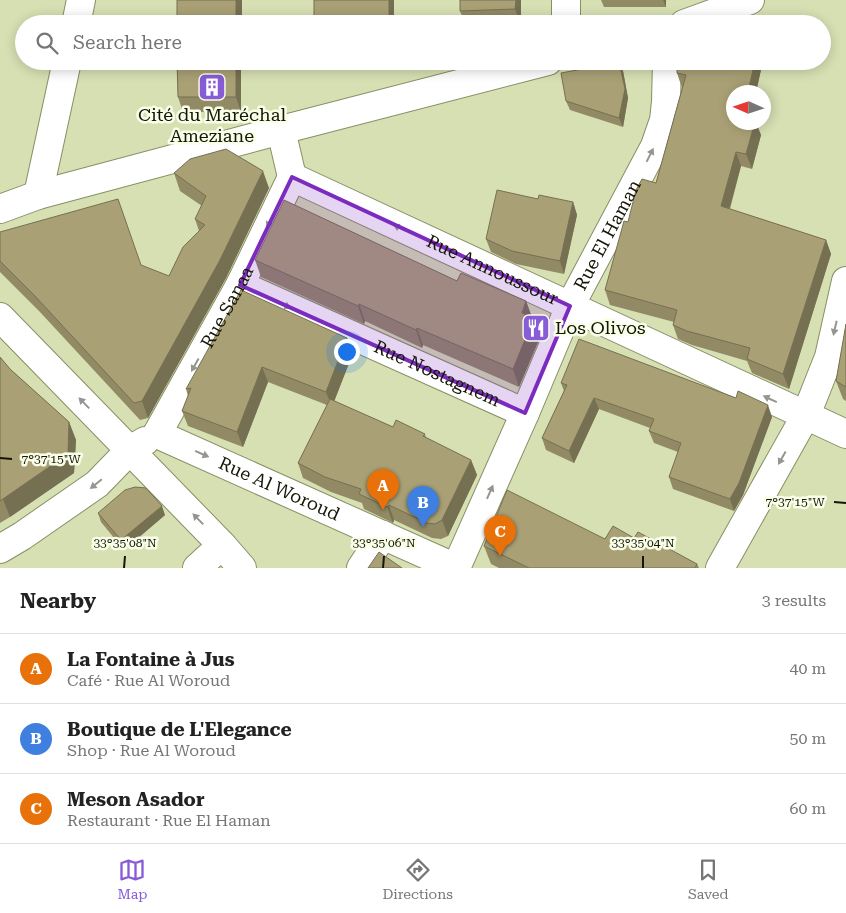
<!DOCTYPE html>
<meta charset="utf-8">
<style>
body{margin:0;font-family:"Roboto Serif",serif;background:#f6f6f6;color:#222}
.compass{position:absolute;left:726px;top:85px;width:45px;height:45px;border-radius:50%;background:#fff;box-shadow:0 2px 12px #0003;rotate:273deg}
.you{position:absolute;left:346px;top:351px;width:18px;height:18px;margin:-12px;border:4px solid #fff;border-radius:50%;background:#1a73e8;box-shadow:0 0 0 8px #1a73e833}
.badge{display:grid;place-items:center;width:32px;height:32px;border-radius:50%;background:#885cd6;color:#fff;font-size:16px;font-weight:700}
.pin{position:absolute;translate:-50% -41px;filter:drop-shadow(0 1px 2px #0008)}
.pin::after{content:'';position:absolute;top:26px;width:18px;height:15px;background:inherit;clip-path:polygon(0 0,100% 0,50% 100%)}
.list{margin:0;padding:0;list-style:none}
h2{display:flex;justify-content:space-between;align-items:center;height:65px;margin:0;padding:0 20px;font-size:21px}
h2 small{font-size:16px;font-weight:400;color:#767676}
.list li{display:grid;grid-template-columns:32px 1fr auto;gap:15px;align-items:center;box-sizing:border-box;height:70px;padding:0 20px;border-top:1px solid #e0e0e0}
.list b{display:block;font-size:19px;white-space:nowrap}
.list p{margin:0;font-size:16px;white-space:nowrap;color:#767676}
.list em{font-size:16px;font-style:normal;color:#767676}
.icon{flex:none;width:28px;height:28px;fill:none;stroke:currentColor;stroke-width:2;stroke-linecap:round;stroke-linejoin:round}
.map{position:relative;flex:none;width:846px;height:568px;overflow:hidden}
.search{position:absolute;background:#fff;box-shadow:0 2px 12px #0003;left:15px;right:15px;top:15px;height:55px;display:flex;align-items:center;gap:12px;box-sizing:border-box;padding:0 18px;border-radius:28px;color:#767676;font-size:19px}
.sheet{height:275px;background:#fff}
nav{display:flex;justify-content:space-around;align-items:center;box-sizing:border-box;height:70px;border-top:1px solid #e0e0e0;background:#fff;font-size:14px;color:#767676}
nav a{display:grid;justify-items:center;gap:2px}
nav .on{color:#885cd6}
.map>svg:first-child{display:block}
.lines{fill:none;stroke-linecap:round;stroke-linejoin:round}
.minor-casing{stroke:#878f66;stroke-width:30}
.minor{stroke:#fff;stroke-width:28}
.wall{fill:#918a65}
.shaded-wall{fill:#767052}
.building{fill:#a9a075;stroke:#767052}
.oneway{fill:#95968f}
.marked{fill:#7b2cbf;fill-opacity:0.2;stroke:#7b2cbf;stroke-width:4;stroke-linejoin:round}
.ticks{fill:none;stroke:#141606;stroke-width:2}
.labels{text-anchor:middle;stroke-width:5;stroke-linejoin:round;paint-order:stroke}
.poi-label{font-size:18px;fill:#141606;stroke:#f9fee8}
.street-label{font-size:18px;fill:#141606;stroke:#f9fee8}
.ticks-label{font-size:12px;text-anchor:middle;fill:#141606;stroke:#f9fee8;stroke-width:5;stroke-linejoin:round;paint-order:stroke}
</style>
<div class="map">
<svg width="846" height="568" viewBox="0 0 846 568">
<rect width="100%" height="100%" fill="#d7e0b3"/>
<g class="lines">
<g class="minor-casing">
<g id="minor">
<path d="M 76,24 L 81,0"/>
<path d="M 566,24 L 566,0"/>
<path d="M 684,24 L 750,0"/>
<path d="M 281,130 L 292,177"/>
<path id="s1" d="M 292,177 L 846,434"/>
<path d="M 38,195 L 67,61"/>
<path d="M 0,209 L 38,195 L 281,130 L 548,61"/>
<path id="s2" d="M 240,285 L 525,413"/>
<path d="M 0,317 L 222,545 L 242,568"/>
<path id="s3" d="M 157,434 L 456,568"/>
<path id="s4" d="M 157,434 L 240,285 L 292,177"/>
<path d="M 0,549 L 22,536 L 97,484 L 130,450 L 145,441"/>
<path d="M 197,568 L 222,545"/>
<path d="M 361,568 L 383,535"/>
<path id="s5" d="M 456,568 L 525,413 L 570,306 L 655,146 L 664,120 L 666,102 L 667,61"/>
<path d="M 720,568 L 806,415 L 829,357 L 846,281"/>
</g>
</g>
<use href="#minor" class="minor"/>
</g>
<g class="wall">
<path d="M 521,0 L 521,24 L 465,24 L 460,11 Z"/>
<path d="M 601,0 L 666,0 L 666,7 L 604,7 Z"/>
<path d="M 177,61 L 241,61 L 241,112 L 183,112 L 178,97 Z"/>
<path d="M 318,61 L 395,61 L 395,66 L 320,67 Z"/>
<path d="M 677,61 L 763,61 L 756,92 L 734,92 L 761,135 L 752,169 L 741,166 L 730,209 L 826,240 L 831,254 L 789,389 L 752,373 L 747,361 L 692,345 L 678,339 L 673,325 L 674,322 L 610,305 L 605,290 L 628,222 L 656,183 L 682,88 L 677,73 Z"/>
<path d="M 623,71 L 628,98 L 623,127 L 570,110 L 566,101 Z"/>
<path d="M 174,173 L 269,188 L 226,278 L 148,418 L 140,420 L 40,312 L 0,272 L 0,232 L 141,266 L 169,276 L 199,231 L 195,219 L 202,206 L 180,191 Z"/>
<path d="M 538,199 L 573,202 L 577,215 L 564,274 L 516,264 L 491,252 L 486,239 Z"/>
<path d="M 255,260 L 457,281 L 526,301 L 532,317 L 534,318 L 541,335 L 519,387 L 423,345 L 422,348 L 365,321 L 364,324 L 261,277 Z"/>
<path d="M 846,324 L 846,401 L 843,399 L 836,381 Z"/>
<path d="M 347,338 L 353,353 L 334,401 L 393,427 L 425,434 L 426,438 L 471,460 L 477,475 L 448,536 L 441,539 L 432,538 L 394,520 L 393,523 L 364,509 L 362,503 L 331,492 L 303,478 L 298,463 L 327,405 L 268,382 L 243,447 L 188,426 L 182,411 L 188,396 L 186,389 Z"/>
<path d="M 0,357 L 10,369 L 69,422 L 76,440 L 74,473 L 10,517 L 0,523 Z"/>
<path d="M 561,383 L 772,417 L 743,495 L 734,511 L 673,489 L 669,477 L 678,452 L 654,443 L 649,431 L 650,428 L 599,409 L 574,463 L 546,450 L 542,438 L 564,391 Z"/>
<path d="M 98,513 L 165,515 L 124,550 L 101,522 Z"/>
<path d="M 634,538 L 697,564 L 699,568 L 499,568 L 491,564 L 484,546 Z"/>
</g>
<g class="shaded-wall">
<rect x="236" y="0" width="6" height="24"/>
<rect x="389" y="0" width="5" height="24"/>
<path d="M 516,0 L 521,0 L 521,24 L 515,9 Z"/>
<path d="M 663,0 L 666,0 L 666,7 Z"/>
<path d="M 236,61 L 241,61 L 241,112 L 236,97 Z"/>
<path d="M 755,61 L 763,61 L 756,92 L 748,92 Z"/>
<path d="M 619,62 L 623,71 L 628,98 L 623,127 L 619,118 Z"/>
<path d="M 755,122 L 756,122 L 761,135 L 752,169 L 746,154 Z"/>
<path d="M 736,152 L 741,166 L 726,221 L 721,206 Z"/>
<path d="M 263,171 L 269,188 L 226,278 L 148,418 L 142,401 Z"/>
<path d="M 573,202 L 577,215 L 564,274 L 560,261 Z"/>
<path d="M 826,240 L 831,254 L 789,389 L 783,374 Z"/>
<path d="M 526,301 L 532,318 L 522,313 Z"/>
<path d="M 359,304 L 365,321 L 364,324 L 358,306 Z"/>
<path d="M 534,318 L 541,335 L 519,387 L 513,369 Z"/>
<path d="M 417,328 L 423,345 L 422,348 L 416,330 Z"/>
<path d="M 347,338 L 353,353 L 332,407 L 326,392 Z"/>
<path d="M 262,367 L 268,382 L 243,447 L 237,432 Z"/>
<path d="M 594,398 L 599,409 L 574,463 L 569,451 Z"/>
<path d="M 768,405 L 772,417 L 743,495 L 734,511 L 730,499 Z"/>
<path d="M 69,422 L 76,440 L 74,473 L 10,517 L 3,499 Z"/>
<path d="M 471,460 L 477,475 L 448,536 L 442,520 Z"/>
<path d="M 389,505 L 394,520 L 393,523 L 387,507 Z"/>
<path d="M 162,506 L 165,515 L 124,550 L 121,540 Z"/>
</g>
<g class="building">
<rect x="177" y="0" width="59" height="24"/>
<rect x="314" y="0" width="75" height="24"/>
<path d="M 460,0 L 516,0 L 515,9 L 460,11 Z"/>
<path d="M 177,61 L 236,61 L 236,97 L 178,97 Z"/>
<path d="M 677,61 L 755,61 L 748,92 L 734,92 L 734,122 L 755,122 L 746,154 L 736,152 L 721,206 L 826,240 L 783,374 L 747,359 L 750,348 L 687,331 L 673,325 L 677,310 L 605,290 L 624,221 L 628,222 L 636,190 L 642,179 L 656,183 L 686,75 L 677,73 Z"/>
<path d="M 619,62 L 625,89 L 619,118 L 566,101 L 561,73 Z"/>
<path d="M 226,149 L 263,171 L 220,260 L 142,401 L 134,403 L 34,295 L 0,261 L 0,232 L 118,199 L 141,265 L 169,276 L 183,247 L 205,225 L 195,219 L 206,196 L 174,173 L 190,159 Z"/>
<path d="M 497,190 L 538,199 L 539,195 L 573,202 L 560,261 L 512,251 L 486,239 Z"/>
<path d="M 284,200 L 457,281 L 461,273 L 526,301 L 522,313 L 534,318 L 513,369 L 417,328 L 416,330 L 359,304 L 358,306 L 255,260 Z"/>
<path d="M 241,290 L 347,338 L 326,392 L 262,367 L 237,432 L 182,411 L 191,388 L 186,389 Z"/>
<path d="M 846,324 L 846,387 L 836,381 Z"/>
<path d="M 579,339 L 736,398 L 738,391 L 768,405 L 739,483 L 730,499 L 669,477 L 681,443 L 649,431 L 654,419 L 594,398 L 569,451 L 542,438 L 567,385 L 561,383 Z"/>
<path d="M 0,357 L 10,369 L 69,422 L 68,454 L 0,501 Z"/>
<path d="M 330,399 L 393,427 L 396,420 L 425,434 L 423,436 L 471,460 L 442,520 L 435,524 L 427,523 L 389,505 L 387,507 L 359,494 L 361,489 L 325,477 L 298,463 Z"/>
<path d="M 135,487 L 146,488 L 162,506 L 121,540 L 98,513 L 125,490 Z"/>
<path d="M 507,490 L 605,539 L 613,526 L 634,538 L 638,532 L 697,564 L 695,568 L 529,568 L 484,546 Z"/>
<path d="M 379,552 L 402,568 L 368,568 Z"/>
</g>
<defs><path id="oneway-solid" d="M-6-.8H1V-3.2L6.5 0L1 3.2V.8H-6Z" transform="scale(1.25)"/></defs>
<g class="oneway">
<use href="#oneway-solid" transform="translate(650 155) rotate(-63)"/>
<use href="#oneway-solid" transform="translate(270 221) rotate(116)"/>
<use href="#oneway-solid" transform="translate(400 228) rotate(-155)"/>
<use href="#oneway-solid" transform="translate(284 305) rotate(24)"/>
<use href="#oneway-solid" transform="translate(835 328) rotate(103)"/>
<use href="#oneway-solid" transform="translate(195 365) rotate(119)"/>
<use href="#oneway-solid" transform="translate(770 399) rotate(-155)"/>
<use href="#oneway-solid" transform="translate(84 403) rotate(-134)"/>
<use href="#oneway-solid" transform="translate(202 454) rotate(24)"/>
<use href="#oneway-solid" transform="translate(782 458) rotate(119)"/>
<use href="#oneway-solid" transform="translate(96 484) rotate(141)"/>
<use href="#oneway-solid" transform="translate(490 492) rotate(-66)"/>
<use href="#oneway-solid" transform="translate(198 519) rotate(-134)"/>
</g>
<path class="marked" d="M 292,177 L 570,306 L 525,413 L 240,285 Z"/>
<path class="ticks" d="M 0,458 L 12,459M 834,502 L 846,503M 124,568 L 125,556M 383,568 L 384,556M 643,568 L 643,556"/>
<defs>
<g id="building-square" transform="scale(1.4375)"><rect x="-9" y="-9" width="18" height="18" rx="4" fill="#885cd6" stroke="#f9fee8"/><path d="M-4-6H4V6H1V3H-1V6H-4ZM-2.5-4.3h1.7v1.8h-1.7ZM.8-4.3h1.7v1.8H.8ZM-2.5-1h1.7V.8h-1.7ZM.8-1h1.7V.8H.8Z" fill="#fff"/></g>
<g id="restaurant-square" transform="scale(1.4375)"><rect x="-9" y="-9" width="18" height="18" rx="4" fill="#885cd6" stroke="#f9fee8"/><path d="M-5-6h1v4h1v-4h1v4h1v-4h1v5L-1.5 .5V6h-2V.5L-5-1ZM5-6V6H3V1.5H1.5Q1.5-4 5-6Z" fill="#fff"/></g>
</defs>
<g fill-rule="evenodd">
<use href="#building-square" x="212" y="87"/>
<use href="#restaurant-square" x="536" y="328"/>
</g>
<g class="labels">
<g class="poi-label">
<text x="212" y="121">Cité du Maréchal<tspan x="212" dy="21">Ameziane</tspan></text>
<text x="555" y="334" text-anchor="start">Los Olivos</text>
</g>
<g class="street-label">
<text dy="6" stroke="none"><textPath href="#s5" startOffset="366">Rue El Haman</textPath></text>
<text dy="6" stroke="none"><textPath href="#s1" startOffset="221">Rue Annoussour</textPath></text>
<text dy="6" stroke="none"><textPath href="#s4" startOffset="145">Rue Sanaa</textPath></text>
<text dy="6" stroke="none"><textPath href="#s2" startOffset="216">Rue Nostagnem</textPath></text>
<text dy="6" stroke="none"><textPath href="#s3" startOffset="134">Rue Al Woroud</textPath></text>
</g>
</g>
<g class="ticks-label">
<text x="51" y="463">7°37'15"W</text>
<text x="795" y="506">7°37'15"W</text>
<text x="125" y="547">33°35'08"N</text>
<text x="384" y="547">33°35'06"N</text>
<text x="643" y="547">33°35'04"N</text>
</g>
</svg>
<svg class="compass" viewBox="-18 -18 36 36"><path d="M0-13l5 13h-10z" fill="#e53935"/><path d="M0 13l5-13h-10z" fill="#767676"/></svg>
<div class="you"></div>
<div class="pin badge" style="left:383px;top:510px;background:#e8710a">A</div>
<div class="pin badge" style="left:423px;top:527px;background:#3f7fe0">B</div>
<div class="pin badge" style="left:500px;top:556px;background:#e8710a">C</div>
<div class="search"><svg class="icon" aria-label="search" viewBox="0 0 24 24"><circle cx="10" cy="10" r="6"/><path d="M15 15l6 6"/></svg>Search here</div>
</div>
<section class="sheet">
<h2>Nearby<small>3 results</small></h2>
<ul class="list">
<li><span class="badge" style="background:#e8710a">A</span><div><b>La Fontaine à Jus</b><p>Café · Rue Al Woroud</p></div><em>40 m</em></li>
<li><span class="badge" style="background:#3f7fe0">B</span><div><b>Boutique de L'Elegance</b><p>Shop · Rue Al Woroud</p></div><em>50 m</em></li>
<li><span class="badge" style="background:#e8710a">C</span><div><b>Meson Asador</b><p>Restaurant · Rue El Haman</p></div><em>60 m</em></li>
</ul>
</section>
<nav>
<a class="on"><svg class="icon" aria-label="map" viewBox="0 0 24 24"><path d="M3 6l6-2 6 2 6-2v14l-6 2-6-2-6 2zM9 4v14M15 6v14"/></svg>Map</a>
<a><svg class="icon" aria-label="directions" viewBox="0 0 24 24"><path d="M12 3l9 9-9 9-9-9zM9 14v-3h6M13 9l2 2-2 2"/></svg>Directions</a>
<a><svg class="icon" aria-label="saved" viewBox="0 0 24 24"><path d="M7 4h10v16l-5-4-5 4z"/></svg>Saved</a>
</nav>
